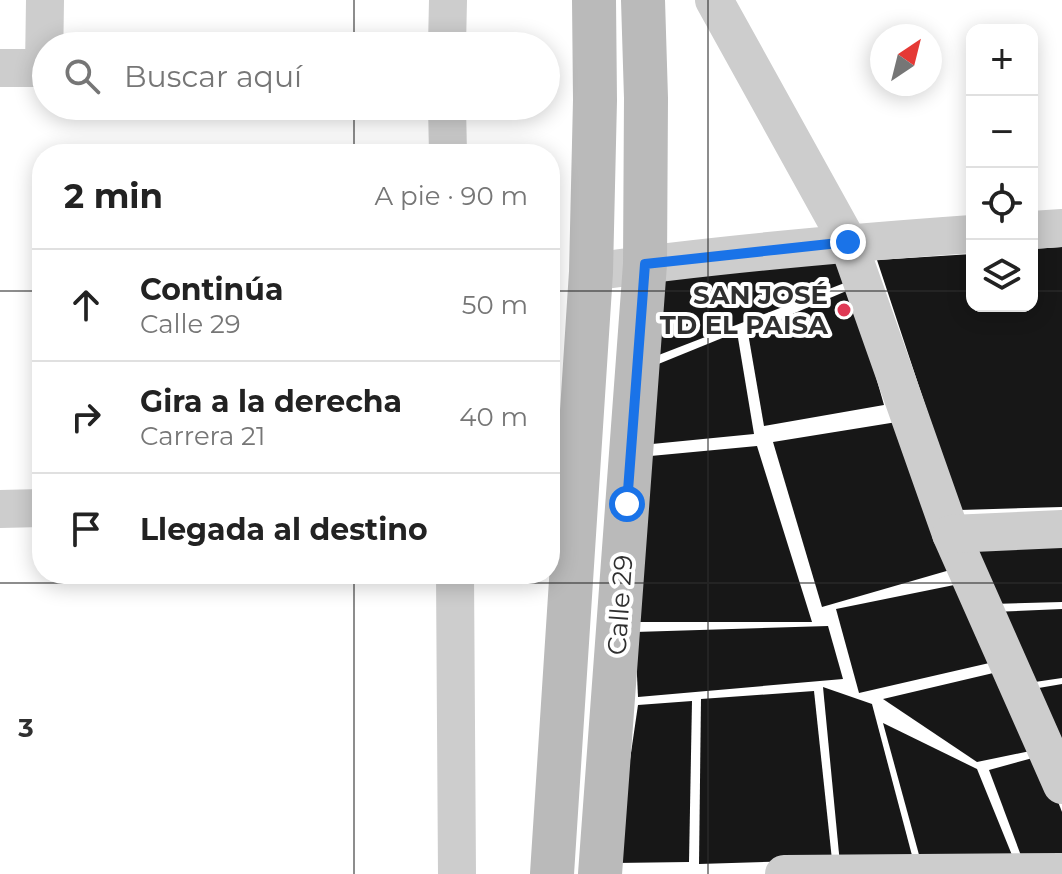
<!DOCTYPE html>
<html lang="es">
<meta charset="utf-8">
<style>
body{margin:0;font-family:Montserrat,sans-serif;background:#f6f6f6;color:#222}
.controls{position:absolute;right:24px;top:24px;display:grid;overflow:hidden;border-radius:16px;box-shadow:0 4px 20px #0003}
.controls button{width:72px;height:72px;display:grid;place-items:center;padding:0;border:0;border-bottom:2px solid #e0e0e0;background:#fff;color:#222;font:40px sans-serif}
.compass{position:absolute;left:870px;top:24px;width:72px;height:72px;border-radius:50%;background:#fff;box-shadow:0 4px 20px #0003;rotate:35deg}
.stop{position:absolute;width:24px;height:24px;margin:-18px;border:6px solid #1a73e8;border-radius:50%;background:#fff}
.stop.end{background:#1a73e8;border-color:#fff;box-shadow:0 2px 8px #0008}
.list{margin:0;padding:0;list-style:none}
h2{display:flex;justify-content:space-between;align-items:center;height:104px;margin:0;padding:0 32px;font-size:34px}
h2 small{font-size:26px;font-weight:400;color:#767676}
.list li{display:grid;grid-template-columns:52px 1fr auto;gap:24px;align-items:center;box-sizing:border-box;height:112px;padding:0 32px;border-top:2px solid #e0e0e0}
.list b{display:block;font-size:30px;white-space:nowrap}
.list p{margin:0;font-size:26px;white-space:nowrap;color:#767676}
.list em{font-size:26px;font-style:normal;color:#767676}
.icon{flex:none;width:44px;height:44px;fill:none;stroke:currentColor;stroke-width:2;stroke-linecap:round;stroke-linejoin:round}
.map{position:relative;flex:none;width:1062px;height:874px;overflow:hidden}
.search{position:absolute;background:#fff;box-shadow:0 4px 20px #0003;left:32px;top:32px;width:528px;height:88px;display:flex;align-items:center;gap:20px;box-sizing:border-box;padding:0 28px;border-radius:44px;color:#767676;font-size:30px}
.panel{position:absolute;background:#fff;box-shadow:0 4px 20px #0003;left:32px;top:144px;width:528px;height:440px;border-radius:32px}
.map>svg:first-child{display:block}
.building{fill:#171717}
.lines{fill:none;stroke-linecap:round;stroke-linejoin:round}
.minor{stroke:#cdcdcd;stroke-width:38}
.secondary{stroke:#bababa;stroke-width:44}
.route{stroke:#1a73e8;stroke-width:10}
.grid{fill:none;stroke:#303030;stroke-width:2;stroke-opacity:0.55}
.poi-dot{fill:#df3955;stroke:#fff;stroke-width:3}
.labels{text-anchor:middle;stroke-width:8;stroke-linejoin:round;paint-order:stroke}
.poi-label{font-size:26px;font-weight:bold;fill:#303030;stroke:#fff;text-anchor:end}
.street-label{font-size:26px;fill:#303030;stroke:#fff}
.grid-label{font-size:26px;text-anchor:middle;font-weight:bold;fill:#303030;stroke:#fff;stroke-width:8;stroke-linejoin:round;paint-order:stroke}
</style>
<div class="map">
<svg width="1062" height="874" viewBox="0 0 1062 874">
<rect width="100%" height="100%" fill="#fff"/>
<g class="building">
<path d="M 1062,247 L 1062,507 L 960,510 L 877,260 L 972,254 L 972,306 L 1032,306 L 1032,249 Z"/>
<path d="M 837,252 L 847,282 L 651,358 L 656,272 Z"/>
<path d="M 851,289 L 884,405 L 764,426 L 748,333 Z"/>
<path d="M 737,332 L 754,434 L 642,445 L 651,367 Z"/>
<path d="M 903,421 L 950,570 L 822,607 L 773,442 Z"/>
<path d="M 757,446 L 812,622 L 635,622 L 640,457 Z"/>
<path d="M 1062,535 L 1062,602 L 992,604 L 961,540 Z"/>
<path d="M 964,583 L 998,661 L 859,693 L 836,609 Z"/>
<path d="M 1062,609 L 1062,678 L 1028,683 L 992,612 Z"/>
<path d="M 828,626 L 843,679 L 638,697 L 635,632 Z"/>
<path d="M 1006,670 L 1035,750 L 977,762 L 883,699 Z"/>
<path d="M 1062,684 L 1062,755 L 1027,690 Z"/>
<path d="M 823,687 L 872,704 L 914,863 L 840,864 Z"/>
<path d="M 814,691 L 832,860 L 699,864 L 701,699 Z"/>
<path d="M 692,701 L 689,862 L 615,863 L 638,705 Z"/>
<path d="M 883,723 L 977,769 L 1014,860 L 921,862 Z"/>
<path d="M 1040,756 L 1062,812 L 1062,857 L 1023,861 L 989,770 Z"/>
</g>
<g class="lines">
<g class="minor">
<path d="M 714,0 L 848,242 L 951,534 L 1062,785"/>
<path d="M 447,46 L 448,0"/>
<path d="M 0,68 L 46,68"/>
<path d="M 44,68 L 45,0"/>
<path d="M 447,106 L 448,154"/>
<path d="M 1032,230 L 1062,228"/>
<path d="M 591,272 C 718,254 845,243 972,234"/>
<path d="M 0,509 L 42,508"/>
<path d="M 951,534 L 1062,529"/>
<path d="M 455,574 L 457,874"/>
<path d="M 784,874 L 1062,872"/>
</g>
<g class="secondary">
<path d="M 552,874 L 591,272 L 595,100 L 594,0"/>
<path d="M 600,874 L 645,264 L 646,98 L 643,0"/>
</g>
</g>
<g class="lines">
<path class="route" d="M 627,504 L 645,264 L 848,242"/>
</g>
<path class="grid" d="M 354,0 L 354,46M 708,0 L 708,874M 354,106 L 354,154M 0,291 L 42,291M 550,291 L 972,291M 1032,291 L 1062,291M 354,574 L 354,874M 0,583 L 1062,583"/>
<circle class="poi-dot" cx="844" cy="310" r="8"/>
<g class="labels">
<g class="poi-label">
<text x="828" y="304">SAN JOSÉ<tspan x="828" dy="30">TD EL PAISA</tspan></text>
</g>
<g class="street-label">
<text transform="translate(620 605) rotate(-86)" y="9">Calle 29</text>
</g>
</g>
<g class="grid-label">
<text x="26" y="737">3</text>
</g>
</svg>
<div class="controls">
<button>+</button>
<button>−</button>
<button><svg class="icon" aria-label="locate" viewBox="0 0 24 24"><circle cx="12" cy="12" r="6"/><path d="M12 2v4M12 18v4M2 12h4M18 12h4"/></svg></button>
<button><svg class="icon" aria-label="layers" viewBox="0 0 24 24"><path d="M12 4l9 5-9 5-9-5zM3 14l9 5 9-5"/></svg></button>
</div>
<svg class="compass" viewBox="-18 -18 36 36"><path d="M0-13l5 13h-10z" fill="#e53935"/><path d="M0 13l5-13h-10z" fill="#767676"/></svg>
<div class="stop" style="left:627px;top:504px"></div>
<div class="stop end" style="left:848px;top:242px"></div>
<div class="search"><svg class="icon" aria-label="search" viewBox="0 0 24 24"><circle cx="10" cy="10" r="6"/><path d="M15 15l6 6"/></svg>Buscar aquí</div>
<section class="panel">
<h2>2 min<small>A pie · 90 m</small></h2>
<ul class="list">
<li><svg class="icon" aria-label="ahead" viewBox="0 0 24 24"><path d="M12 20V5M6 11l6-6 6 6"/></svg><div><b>Continúa</b><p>Calle 29</p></div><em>50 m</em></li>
<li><svg class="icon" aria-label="right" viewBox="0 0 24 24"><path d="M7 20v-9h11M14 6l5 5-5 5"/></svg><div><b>Gira a la derecha</b><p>Carrera 21</p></div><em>40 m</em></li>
<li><svg class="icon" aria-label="arrive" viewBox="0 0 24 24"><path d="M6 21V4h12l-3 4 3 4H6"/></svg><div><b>Llegada al destino</b></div></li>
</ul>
</section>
</div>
